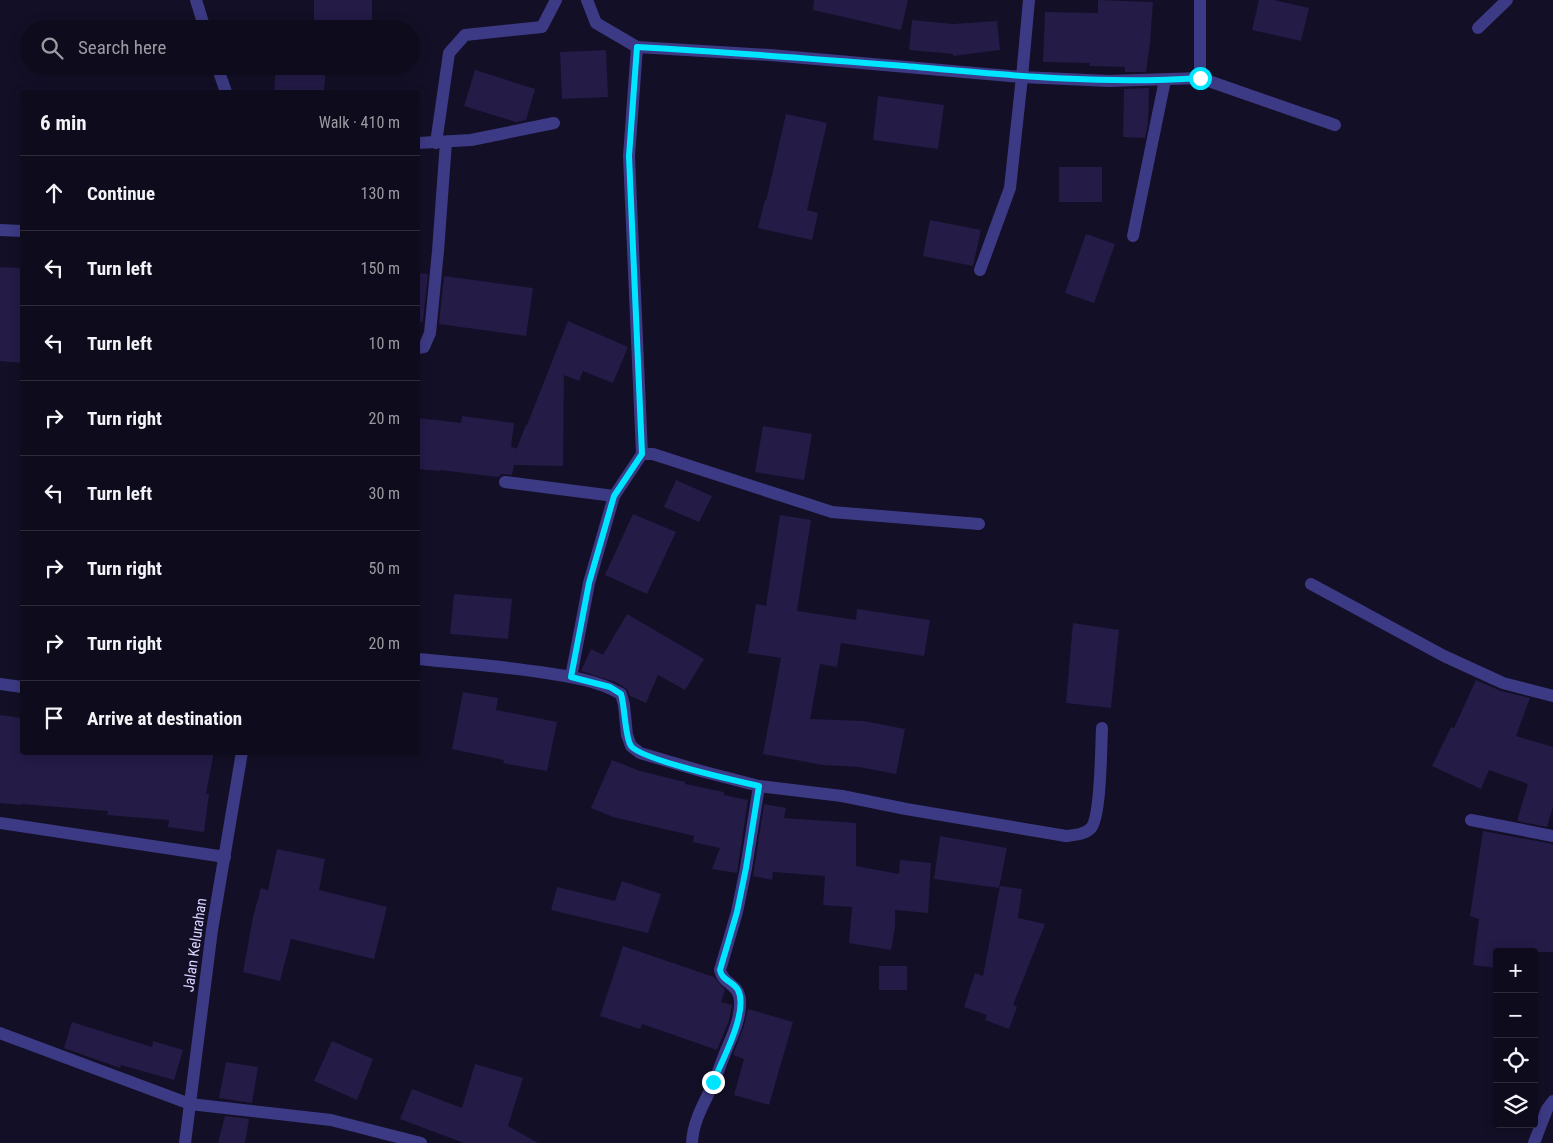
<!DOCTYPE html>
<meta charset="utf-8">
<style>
body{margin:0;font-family:"Roboto Condensed",sans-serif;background:#1c1929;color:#f1f3f6}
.controls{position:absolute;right:15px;bottom:15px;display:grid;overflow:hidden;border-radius:5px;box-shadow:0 2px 12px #0003}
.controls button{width:45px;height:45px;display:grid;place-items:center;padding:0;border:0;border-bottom:1px solid #2e2b3b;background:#0e0b1c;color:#f1f3f6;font:25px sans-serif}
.stop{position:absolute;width:15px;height:15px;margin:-11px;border:4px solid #00e5ff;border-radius:50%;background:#fff}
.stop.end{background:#00e5ff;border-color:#fff;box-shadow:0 1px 5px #0008}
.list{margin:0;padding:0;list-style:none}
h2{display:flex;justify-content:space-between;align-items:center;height:65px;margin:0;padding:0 20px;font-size:21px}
h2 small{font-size:16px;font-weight:400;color:#9b9ba3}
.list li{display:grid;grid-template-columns:32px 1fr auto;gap:15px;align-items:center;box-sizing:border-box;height:75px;padding:0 20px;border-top:1px solid #2e2b3b}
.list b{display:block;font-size:19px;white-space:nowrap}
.list em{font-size:16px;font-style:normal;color:#9b9ba3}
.icon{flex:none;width:28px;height:28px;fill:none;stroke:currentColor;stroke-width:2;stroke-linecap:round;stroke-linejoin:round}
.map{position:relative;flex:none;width:1553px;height:1143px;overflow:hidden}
.search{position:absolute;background:#0e0b1c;box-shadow:0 2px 12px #0003;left:20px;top:20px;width:400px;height:55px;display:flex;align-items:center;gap:12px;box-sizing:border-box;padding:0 18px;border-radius:28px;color:#9b9ba3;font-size:19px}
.panel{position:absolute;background:#0e0b1c;box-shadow:0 2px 12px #0003;left:20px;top:90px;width:400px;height:665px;border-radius:5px}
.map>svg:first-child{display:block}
.building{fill:#241b47}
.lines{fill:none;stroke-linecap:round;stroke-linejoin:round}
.street{stroke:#3d3a85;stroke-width:12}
.route{stroke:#00e5ff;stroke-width:6}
.labels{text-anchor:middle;stroke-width:4;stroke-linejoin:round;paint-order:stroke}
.street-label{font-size:15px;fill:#d9d4ff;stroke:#130f26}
</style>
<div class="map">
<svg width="1553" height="1143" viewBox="0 0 1553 1143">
<rect width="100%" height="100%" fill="#130f26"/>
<g class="building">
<path d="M 314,0 L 372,0 L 372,26 L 314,27 Z"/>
<path d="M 814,0 L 908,0 L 901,30 L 813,10 Z"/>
<path d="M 1098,0 L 1153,2 L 1150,43 L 1146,72 L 1125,72 L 1125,67 L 1089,66 L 1090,63 L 1043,62 L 1045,12 L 1098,13 Z"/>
<path d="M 1259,0 L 1274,0 L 1309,8 L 1301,41 L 1252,30 Z"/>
<path d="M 912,20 L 953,24 L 997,21 L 1000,50 L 953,56 L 953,54 L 909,50 Z"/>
<path d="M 606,50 L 608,97 L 562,99 L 560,52 Z"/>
<path d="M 276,66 L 326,66 L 324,92 L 274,92 Z"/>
<path d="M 475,70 L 535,89 L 526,120 L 516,122 L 464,106 Z"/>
<path d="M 1149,88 L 1148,124 L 1145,138 L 1123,137 L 1124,89 Z"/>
<path d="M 878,96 L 944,105 L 938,149 L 873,140 Z"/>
<path d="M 786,114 L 827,123 L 807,210 L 818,213 L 812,240 L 758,228 L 765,200 L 766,201 Z"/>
<rect x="1059" y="167" width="43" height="35"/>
<path d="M 930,220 L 981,230 L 973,266 L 923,256 Z"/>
<path d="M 1086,234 L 1115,244 L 1094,303 L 1065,293 Z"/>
<path d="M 0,267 L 22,268 L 22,363 L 0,361 Z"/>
<path d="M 418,273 L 428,274 L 423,322 L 418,322 Z"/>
<path d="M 444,276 L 533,288 L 526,336 L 439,324 Z"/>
<path d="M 568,321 L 628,347 L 613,383 L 583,371 L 579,381 L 564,375 L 563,466 L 514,465 L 512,475 L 502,474 L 498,477 L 440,470 L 440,471 L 418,469 L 418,418 L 461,423 L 462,416 L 514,423 L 511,447 L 516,448 L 516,450 L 526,425 L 527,425 Z"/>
<path d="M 763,426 L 812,434 L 804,480 L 755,472 Z"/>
<path d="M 676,480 L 712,496 L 699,522 L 664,507 Z"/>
<path d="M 633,514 L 676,532 L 647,594 L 605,575 Z"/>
<path d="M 780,515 L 811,520 L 797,611 L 856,620 L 857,609 L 930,620 L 924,656 L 841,643 L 837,667 L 820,664 L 810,719 L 864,721 L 905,729 L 896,774 L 859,767 L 823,765 L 763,754 L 781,658 L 748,653 L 756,604 L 766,606 Z"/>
<path d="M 454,594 L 512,599 L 508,639 L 450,634 Z"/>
<path d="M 627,614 L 704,659 L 685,690 L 658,675 L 646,703 L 630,696 L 627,689 L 615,682 L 581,671 L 591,649 L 603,655 Z"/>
<path d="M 1073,623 L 1119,630 L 1111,708 L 1066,703 Z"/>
<path d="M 1476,680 L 1501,691 L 1530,698 L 1516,736 L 1553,747 L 1553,807 L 1547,827 L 1517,821 L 1528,784 L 1489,770 L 1481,789 L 1432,766 L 1451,727 L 1454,728 Z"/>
<path d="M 463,692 L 498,698 L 496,710 L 557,722 L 547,771 L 503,763 L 504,760 L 452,749 Z"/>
<path d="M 0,715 L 22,718 L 22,752 L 214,752 L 206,794 L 209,794 L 204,832 L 168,827 L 169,820 L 107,815 L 108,811 L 21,804 L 21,805 L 0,803 Z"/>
<path d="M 612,760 L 640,771 L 685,782 L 685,784 L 724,792 L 724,795 L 748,800 L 737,873 L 712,869 L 720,848 L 693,842 L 694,836 L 613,817 L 591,808 Z"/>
<path d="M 764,804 L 786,808 L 784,818 L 856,823 L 856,866 L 899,874 L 900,860 L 931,863 L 928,913 L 895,910 L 895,927 L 891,950 L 849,943 L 852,907 L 823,905 L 825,876 L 773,872 L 772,880 L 753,876 Z"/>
<path d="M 1483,831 L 1553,844 L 1553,952 L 1497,952 L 1497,968 L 1473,965 L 1479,919 L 1470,916 Z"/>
<path d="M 940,836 L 1007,848 L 999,888 L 934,879 Z"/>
<path d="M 277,849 L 325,859 L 319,890 L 387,907 L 374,959 L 291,939 L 280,981 L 243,972 L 253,917 L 261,888 L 268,890 Z"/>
<path d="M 622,881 L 661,894 L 648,933 L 551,910 L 557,887 L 615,901 Z"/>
<path d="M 1000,886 L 1022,889 L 1018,918 L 1045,924 L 1013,1005 L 1017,1007 L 1009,1029 L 985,1020 L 987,1015 L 964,1007 L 975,973 L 983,976 Z"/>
<path d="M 623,946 L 714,977 L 725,990 L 721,1002 L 732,1005 L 729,1021 L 717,1050 L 642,1024 L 640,1029 L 600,1016 Z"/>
<rect x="879" y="966" width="28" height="24"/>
<path d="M 748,1009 L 793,1022 L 769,1105 L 734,1095 L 744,1059 L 733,1055 L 744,1026 Z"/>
<path d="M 72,1022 L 152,1047 L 153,1041 L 183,1050 L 174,1080 L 121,1065 L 120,1068 L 64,1048 Z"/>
<path d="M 332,1041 L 373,1059 L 357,1100 L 314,1081 Z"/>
<path d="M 226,1062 L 258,1067 L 252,1103 L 219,1098 Z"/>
<path d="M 475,1064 L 523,1078 L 508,1126 L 538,1143 L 464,1143 L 400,1119 L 412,1089 L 462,1108 Z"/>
<path d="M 225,1116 L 249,1119 L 245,1143 L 218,1143 Z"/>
</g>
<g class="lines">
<g class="street">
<path d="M 196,0 L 205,29"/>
<path d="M 587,0 L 596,23 L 637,47 L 770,55 L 1022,77 L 1010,188 L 980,270"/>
<path d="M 1029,0 L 1022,77 L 1109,81 L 1200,78 L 1200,0"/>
<path d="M 1478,28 L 1507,0"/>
<path d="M 217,66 L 226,92"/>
<path d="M 1200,78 L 1335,125"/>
<path d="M 418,143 L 471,140 L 554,123"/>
<path d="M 436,143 L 449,53 L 465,35 L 542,27 L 556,0"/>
<path d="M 0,230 L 22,231"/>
<path d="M 1133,236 L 1165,80"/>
<path d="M 418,348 L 424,347 L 430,333 L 438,251 L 446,142"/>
<path d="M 642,454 L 653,454 L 832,512 L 979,524"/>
<path d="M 505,482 L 614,496"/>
<path d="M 1311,584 L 1444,656 L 1503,683 L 1553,696"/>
<path d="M 418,659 C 458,663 499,666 540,672 C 567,676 597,680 621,694 L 624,705 L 627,735 L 631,746 L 640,753 L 701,771 L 759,786 L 842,796 L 906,809 L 1066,836 C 1075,835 1084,835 1091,828 C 1101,817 1101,747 1102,728"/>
<path d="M 571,677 L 589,583 L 614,496 L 642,454 L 629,156 L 637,47"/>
<path d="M 0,684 L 22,687"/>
<path d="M 1471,820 L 1553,836"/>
<path d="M 0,823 L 225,857"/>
<path d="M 0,1033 L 190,1104 L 331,1120 L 421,1143"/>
<path d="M 185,1143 L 212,930 L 242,752"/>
<path d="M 692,1143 C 693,1120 705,1102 714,1082 C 719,1070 723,1057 728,1046 C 734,1032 741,1016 740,1001 C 739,983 723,985 720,970 L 737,912 L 746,868 L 759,786"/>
<path d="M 1534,1143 L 1547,1109 L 1553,1101"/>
</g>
</g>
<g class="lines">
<path class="route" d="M 713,1082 C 722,1061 749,1011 738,990 C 733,981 722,981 720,970 L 737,912 L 746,868 L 759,786 C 737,781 642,760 631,746 C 625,738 625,707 621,694 L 610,687 L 571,677 L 589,583 L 614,496 L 642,454 L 629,156 L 637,47 C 727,52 816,59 905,66 C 1005,75 1100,85 1200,78"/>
</g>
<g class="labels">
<g class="street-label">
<text transform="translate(195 945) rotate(-82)" y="5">Jalan Kelurahan</text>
</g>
</g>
</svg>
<div class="controls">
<button>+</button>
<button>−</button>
<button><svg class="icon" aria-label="locate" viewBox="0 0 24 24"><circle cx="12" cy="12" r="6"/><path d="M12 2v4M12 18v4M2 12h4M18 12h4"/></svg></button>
<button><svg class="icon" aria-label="layers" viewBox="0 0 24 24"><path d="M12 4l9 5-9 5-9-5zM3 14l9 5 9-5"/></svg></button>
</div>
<div class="stop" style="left:1200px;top:78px"></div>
<div class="stop end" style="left:713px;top:1082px"></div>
<div class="search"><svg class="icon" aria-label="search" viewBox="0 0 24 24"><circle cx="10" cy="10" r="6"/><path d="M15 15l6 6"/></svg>Search here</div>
<section class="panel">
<h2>6 min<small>Walk · 410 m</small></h2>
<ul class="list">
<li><svg class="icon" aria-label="ahead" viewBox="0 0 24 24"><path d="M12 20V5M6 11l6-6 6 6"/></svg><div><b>Continue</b></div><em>130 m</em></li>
<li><svg class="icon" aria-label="left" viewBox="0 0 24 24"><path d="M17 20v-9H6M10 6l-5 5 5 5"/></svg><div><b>Turn left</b></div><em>150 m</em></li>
<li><svg class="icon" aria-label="left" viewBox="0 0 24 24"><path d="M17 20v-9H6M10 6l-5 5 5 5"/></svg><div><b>Turn left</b></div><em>10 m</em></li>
<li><svg class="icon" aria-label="right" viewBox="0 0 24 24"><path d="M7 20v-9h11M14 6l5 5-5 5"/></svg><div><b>Turn right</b></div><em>20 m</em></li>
<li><svg class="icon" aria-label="left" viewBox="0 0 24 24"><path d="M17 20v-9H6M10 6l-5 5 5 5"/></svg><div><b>Turn left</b></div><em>30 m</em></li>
<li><svg class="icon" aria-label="right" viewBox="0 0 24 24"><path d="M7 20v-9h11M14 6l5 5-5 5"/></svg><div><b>Turn right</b></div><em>50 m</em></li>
<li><svg class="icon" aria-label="right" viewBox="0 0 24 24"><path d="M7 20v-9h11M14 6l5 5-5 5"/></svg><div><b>Turn right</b></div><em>20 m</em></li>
<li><svg class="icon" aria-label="arrive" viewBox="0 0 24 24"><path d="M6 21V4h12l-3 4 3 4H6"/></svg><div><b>Arrive at destination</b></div></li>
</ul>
</section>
</div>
